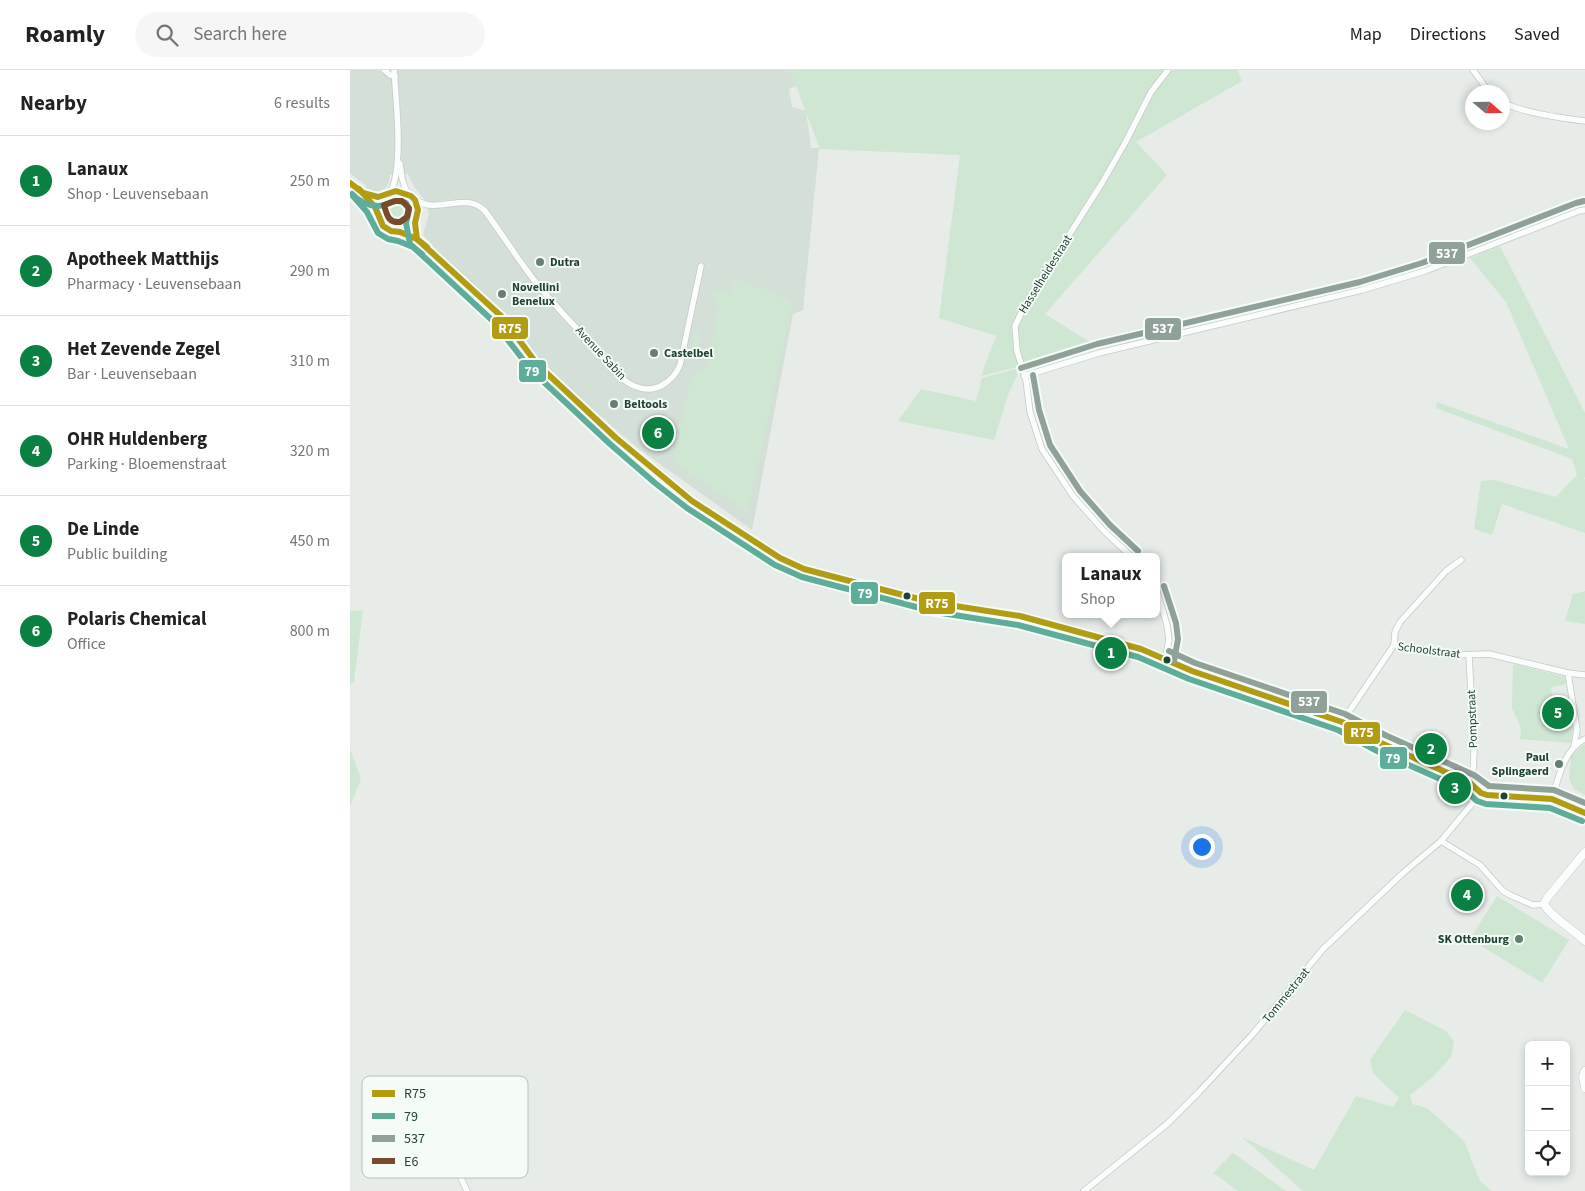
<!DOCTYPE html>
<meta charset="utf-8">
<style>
body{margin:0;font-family:"Source Sans 3",sans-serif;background:#f6f6f6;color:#222}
.controls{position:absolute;right:15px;bottom:15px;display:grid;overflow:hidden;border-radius:8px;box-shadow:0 2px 8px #0003}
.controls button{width:45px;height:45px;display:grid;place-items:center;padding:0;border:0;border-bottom:1px solid #e0e0e0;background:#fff;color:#222;font:25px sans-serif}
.compass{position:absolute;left:1115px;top:15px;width:45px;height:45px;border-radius:50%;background:#fff;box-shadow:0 2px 8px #0003;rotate:110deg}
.you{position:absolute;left:851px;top:776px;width:18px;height:18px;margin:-12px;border:4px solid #fff;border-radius:50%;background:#1a73e8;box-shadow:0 0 0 8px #1a73e833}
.badge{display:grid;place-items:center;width:32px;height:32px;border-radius:50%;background:#0b8043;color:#fff;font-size:16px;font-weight:700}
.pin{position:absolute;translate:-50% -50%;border:2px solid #fff;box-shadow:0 1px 5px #0006}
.popup{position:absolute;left:712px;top:483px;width:98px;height:65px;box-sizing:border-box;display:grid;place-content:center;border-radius:8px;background:#fff;filter:drop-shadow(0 1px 4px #0005);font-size:16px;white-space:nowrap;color:#767676}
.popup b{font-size:19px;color:#222}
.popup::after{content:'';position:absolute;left:50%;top:100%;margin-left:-10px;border:10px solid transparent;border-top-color:#fff}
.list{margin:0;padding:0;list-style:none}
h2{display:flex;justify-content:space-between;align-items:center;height:65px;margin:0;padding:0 20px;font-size:21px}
h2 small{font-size:16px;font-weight:400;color:#767676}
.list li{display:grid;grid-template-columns:32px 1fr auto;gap:15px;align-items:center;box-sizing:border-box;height:90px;padding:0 20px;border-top:1px solid #e0e0e0}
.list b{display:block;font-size:19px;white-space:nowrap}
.list p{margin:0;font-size:16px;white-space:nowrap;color:#767676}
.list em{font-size:16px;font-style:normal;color:#767676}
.icon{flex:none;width:28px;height:28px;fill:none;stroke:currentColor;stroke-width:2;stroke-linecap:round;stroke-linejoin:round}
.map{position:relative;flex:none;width:1235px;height:1121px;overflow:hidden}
header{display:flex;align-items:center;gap:30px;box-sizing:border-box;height:70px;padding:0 25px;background:#fff;border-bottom:1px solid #e0e0e0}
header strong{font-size:24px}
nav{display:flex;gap:28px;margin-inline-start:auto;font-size:18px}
.search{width:350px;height:45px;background:#f6f6f6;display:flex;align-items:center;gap:12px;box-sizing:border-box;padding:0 18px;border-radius:28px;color:#767676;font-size:19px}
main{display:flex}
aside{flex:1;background:#fff}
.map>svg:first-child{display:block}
.built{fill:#d4dfd8}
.green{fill:#cee6d2}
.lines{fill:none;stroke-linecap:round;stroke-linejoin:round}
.street-casing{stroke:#c4c9c6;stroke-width:7}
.secondary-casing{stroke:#c2cac6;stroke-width:9}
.street{stroke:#fbfcfc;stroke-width:5.5}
.secondary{stroke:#fbfcfc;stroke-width:8}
.bus-1-casing{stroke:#f5fbf7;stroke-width:10}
.bus-2-casing{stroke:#f5fbf7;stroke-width:10}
.bus-3-casing{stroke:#f5fbf7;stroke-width:10}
.bus-4-casing{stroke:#f5fbf7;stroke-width:10}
.bus-1{stroke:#b19c13;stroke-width:6}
.bus-2{stroke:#5ead9a;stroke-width:6}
.bus-3{stroke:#90a19a;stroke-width:6}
.bus-4{stroke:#7a4b2a;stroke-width:6}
.poi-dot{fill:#667e74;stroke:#f5fbf7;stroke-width:2}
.bus-dot{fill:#214335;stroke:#f5fbf7;stroke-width:2}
.labels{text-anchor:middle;stroke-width:4;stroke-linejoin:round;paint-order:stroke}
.poi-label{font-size:12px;font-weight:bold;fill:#214335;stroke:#f5fbf7;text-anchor:start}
.street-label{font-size:12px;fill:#214335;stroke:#f5fbf7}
.key{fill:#f5fbf7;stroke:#b5c4bd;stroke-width:1}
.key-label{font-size:14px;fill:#214335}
.line-badge{stroke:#f5fbf7;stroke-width:2}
.badge-label{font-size:14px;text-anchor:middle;font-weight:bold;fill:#fff}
</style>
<header>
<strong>Roamly</strong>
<div class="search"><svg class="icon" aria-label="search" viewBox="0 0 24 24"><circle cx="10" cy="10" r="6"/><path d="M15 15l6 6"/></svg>Search here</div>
<nav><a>Map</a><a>Directions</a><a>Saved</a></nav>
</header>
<main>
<aside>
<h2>Nearby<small>6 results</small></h2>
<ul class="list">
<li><span class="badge">1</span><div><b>Lanaux</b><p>Shop · Leuvensebaan</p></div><em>250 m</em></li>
<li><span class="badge">2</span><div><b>Apotheek Matthijs</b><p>Pharmacy · Leuvensebaan</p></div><em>290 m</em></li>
<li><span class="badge">3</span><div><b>Het Zevende Zegel</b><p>Bar · Leuvensebaan</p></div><em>310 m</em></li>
<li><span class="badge">4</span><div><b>OHR Huldenberg</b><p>Parking · Bloemenstraat</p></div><em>320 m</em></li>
<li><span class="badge">5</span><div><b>De Linde</b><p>Public building</p></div><em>450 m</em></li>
<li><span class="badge">6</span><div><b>Polaris Chemical</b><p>Office</p></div><em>800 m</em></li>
</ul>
</aside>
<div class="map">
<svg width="1235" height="1121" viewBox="0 0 1235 1121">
<rect width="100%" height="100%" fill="#e7ece9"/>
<path class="built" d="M 0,0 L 442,0 L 452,14 L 439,19 L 442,37 L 456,41 L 461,78 L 469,78 L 453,240 L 443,244 L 402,460 L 289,379 L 194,298 L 161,248 L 87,180 L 73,165 L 79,143 L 74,129 L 64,117 L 58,104 L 40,105 L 39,112 L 36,118 L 30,121 L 24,121 L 17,118 L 15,115 L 0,103 Z"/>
<g class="green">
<path d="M 440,0 L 887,0 L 892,11 L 786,72 L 817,105 L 695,244 L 748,277 L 631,306 L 646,266 L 589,248 L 610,85 L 470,79 Z"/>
<circle cx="48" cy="141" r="16"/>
<path d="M 1150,176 L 1235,343 L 1235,407 L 1234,408 L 1235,410 L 1235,463 L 1152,434 L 1142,465 L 1124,459 L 1131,411 L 1144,410 L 1206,427 L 1227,405 L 1222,389 L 1086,338 L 1087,332 L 1219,379 L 1156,232 L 1120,188 Z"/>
<path d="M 384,209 L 430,225 L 442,235 L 398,442 L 323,392 L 342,303 L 357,297 L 369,240 L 359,219 L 380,223 Z"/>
<path d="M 345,256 L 351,269 L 347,283 L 339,288 Z"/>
<path d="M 666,299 L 667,306 L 659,322 L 644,370 L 548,351 L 571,319 L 626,331 L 632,308 Z"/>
<path d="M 1235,521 L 1235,554 L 1215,551 L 1223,524 Z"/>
<path d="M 13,540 L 4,612 L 0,614 L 0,541 Z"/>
<path d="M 1163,594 L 1216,607 L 1216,614 L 1201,617 L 1203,633 L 1200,635 L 1203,656 L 1223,657 L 1221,673 L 1170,669 L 1171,658 L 1162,638 Z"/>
<path d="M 1235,674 L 1235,725 L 1224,719 L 1219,709 L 1221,686 Z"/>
<path d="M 0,679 L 11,709 L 0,736 Z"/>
<path d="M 1147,826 L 1219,870 L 1192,913 L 1120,869 Z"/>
<path d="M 1055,940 L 1096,961 L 1104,971 L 1101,987 L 1083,1007 L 1060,1025 L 1062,1034 L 1077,1038 L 1114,1071 L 1130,1111 L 1142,1121 L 953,1121 L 892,1067 L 964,1100 L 1006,1026 L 1043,1037 L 1049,1028 L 1023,1003 L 1020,990 Z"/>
<path d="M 883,1083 L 936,1121 L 888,1121 L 863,1103 Z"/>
</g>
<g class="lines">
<g class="street-casing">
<g id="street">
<path d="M 34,0 L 40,5 L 45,6"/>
<path d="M 1123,0 L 1139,22"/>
<path d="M 1152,32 C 1173,43 1211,48 1235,51"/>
<path d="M 48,92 L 50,94 L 52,108 L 57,124"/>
<path d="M 40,123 C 54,98 46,30 44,0"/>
<path d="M 65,130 C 70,132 75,135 80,135 C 100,137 119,125 135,141 C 152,164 167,188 184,210 C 202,233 223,254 243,276 C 255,290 269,311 287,317 C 305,324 323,312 330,295 L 351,196"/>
<path d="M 674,306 L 749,283 L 1012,220 L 1075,201 L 1229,141 L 1235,140"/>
<path d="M 782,487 L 754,461 L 723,426 L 692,379 L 680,342 L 676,310 L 667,281 L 665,256 L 676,233 L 752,113 L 775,73 L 801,22 L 818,0"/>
<path d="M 806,518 L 817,555 L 819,570 L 815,589"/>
<path d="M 1044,575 L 1045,562 L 1050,552 L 1096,501 L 1111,490"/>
<path d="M 1119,585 L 1124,682 L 1123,704 L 1120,713"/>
<path d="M 1218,603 L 1227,660 L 1224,676"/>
<path d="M 992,652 L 1044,575 L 1100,585 L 1139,584 L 1218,603 L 1235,605"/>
<path d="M 1202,729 C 1208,709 1214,679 1235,669"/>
<path d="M 1091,771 L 1130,795 L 1153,821 L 1160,825 L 1183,835 L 1194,834"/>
<path d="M 110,1106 L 117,1121"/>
<path d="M 734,1121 L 817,1054 L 849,1022 L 902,965 L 973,879 L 1053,803 L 1091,771 L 1131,723"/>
</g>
</g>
<g class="secondary-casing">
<g id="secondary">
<path d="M 0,113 L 13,123 L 25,137 L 33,156 L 41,161 L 50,162 L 67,169 L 116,212 L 151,246 L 181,287 L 200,307 L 297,395 L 342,431 L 430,488 L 454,499 L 553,525 L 586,533 L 670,546 L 791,579 L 842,601 L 992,652 L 1031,673 L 1120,713 L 1131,723 L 1137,725 L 1202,729 L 1235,743"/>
<path d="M 15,123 C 19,125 23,127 26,127 C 40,128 53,111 65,131 C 69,137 69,145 66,150 C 63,157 57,160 50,162"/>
<path d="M 1235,782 L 1197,828 L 1194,834 C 1200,846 1224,860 1235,871"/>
<path d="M 1235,1001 L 1233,1007 L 1235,1018"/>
</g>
</g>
<use href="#street" class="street"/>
<use href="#secondary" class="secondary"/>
<g class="bus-1-casing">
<g id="bus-1">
<path d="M 0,113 L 13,123 L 28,127 L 46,121 L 61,126 L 65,130 L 68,140 L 65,153 L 67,169 L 151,246 L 187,294 L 266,368 L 342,431 L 430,488 L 454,499 L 553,525 L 586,533 L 670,546 L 791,579 L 842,601 L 992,652 L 1031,673 L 1120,713 L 1131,723 L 1137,725 L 1202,729 L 1235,743"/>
<path d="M 9,119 L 25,137 L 33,156 L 41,161 L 50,162 L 67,169 L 77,177"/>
</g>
</g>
<g class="bus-2-casing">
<g id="bus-2">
<path d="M 2,124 C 8,131 18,136 28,136 C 40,136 42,127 56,133 L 59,140 L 56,153 L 60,174 L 144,252 L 181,300 L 260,374 L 305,413 L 337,438 L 425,495 L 452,507 L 551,533 L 585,542 L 668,555 L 788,587 L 839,609 L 988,660 L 1027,681 L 1115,720 L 1127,731 L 1136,734 L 1200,738 L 1232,751"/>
<path d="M 2,125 L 17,142 L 28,163 L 38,169 L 48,171 L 63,177 L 72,184"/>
</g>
</g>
<g class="bus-3-casing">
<g id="bus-3">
<path d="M 671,298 L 747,274 L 1010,212 L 1072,193 L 1226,133 L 1234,131"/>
<path d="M 683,305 L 689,340 L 700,375 L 730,421 L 760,455 L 788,481"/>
<path d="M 814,516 L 826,553 L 828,569 L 824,591"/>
<path d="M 819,581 L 845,593 L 995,644 L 1035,665 L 1124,705 L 1139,716 L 1204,720 L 1235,733"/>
</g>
</g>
<g class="bus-4-casing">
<path id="bus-4" d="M 45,131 L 52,131 L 59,138 L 57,147 L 50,152 C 38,153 37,145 34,135 Z"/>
</g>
<use href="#bus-1" class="bus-1"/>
<use href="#bus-2" class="bus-2"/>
<use href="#bus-3" class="bus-3"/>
<use href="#bus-4" class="bus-4"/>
</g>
<g class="poi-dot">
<circle cx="190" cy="192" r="5"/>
<circle cx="152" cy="224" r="5"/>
<circle cx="304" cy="283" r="5"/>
<circle cx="264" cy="334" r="5"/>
<circle cx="1209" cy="694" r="5"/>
<circle cx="1169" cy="869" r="5"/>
</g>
<g class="bus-dot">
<circle cx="557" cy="526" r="4.5"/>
<circle cx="817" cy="590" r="4.5"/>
<circle cx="1154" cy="726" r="4.5"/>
</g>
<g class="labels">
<g class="poi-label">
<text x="200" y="196">Dutra</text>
<text x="162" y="221">Novellini<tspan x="162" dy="14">Benelux</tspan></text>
<text x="314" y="287">Castelbel</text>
<text x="274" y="338">Beltools</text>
<text x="1199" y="691" text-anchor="end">Paul<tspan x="1199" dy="14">Splingaerd</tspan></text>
<text x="1159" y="873" text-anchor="end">SK Ottenburg</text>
</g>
<g class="street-label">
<text transform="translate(695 204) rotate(-58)" y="4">Hasselheidestraat</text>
<text transform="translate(251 283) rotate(47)" y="4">Avenue Sabin</text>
<text transform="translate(1079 580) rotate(7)" y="4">Schoolstraat</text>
<text transform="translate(1122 649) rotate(-92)" y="4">Pompstraat</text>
<text transform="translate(936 925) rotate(-51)" y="4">Tommestraat</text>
</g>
</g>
<rect x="12" y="1006" width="166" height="102" rx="8" class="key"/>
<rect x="22" y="1020" width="23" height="7" fill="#b19c13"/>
<rect x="22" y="1043" width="23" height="6" fill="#5ead9a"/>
<rect x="22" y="1065" width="23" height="7" fill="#90a19a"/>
<rect x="22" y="1088" width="23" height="6" fill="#7a4b2a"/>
<g class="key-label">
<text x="54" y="1028">R75</text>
<text x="54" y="1051">79</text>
<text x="54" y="1073">537</text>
<text x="54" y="1096">E6</text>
</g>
<g class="line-badge">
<rect x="1078" y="171" width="38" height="24" rx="5" fill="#90a19a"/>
<rect x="141" y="246" width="38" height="24" rx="5" fill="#b19c13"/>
<rect x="794" y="247" width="38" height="24" rx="5" fill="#90a19a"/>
<rect x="168" y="289" width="29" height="24" rx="5" fill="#5ead9a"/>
<rect x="500" y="511" width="29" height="24" rx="5" fill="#5ead9a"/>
<rect x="568" y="521" width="38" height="24" rx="5" fill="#b19c13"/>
<rect x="940" y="620" width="38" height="24" rx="5" fill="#90a19a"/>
<rect x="993" y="651" width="38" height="24" rx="5" fill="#b19c13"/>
<rect x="1029" y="676" width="29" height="24" rx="5" fill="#5ead9a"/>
</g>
<g class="badge-label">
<text x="1097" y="188">537</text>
<text x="160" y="263">R75</text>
<text x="813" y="263">537</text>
<text x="182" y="306">79</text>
<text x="515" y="528">79</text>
<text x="587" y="538">R75</text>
<text x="959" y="636">537</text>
<text x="1012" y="667">R75</text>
<text x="1043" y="693">79</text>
</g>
</svg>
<div class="controls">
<button>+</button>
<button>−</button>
<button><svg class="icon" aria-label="locate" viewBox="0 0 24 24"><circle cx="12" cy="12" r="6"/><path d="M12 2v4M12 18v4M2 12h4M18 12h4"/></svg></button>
</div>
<svg class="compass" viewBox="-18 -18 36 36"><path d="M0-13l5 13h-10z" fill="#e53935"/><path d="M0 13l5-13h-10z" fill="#767676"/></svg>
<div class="you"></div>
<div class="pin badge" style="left:761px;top:583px">1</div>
<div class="popup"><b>Lanaux</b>Shop</div>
<div class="pin badge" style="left:1081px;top:679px">2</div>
<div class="pin badge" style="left:1105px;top:718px">3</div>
<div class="pin badge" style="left:1117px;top:825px">4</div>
<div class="pin badge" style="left:1208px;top:643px">5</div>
<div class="pin badge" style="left:308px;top:363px">6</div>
</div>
</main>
